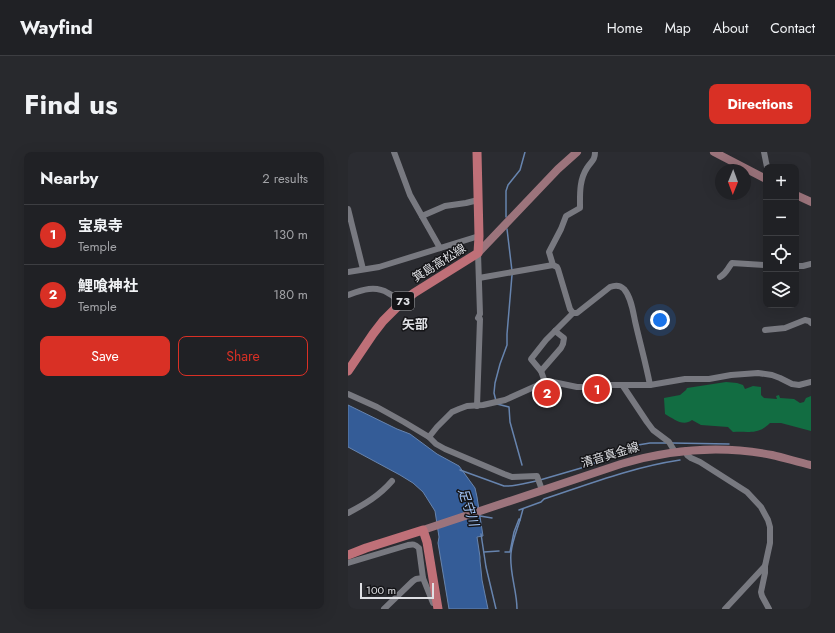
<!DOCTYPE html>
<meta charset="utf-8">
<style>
body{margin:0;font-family:Jost,"Noto Sans JP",sans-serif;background:#28292d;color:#f1f3f6}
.controls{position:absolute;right:12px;top:12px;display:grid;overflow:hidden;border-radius:8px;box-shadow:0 4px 16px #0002}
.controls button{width:36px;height:36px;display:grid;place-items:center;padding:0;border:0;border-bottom:1px solid #3d3e42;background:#202125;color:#f1f3f6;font:20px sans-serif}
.compass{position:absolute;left:367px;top:12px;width:36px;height:36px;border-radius:50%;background:#202125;box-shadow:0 4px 16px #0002;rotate:181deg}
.scale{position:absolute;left:12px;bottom:10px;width:74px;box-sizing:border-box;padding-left:4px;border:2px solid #dfe0e4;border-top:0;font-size:11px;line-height:14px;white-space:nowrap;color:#dfe0e4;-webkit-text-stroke:3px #141417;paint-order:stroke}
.you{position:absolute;left:312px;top:168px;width:14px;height:14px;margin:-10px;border:3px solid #fff;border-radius:50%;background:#1a73e8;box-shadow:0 0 0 6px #1a73e833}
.badge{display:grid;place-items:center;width:26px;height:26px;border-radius:50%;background:#d93025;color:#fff;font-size:13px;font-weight:700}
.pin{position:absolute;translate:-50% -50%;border:2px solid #fff;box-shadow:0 1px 4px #0006}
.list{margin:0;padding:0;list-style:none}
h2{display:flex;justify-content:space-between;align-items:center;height:52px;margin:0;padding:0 16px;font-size:17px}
h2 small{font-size:13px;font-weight:400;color:#a2a3a7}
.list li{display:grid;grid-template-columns:26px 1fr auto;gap:12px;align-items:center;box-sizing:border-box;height:60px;padding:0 16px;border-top:1px solid #3d3e42}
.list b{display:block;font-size:15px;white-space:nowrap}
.list p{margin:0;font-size:13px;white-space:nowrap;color:#a2a3a7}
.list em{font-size:13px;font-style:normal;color:#a2a3a7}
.actions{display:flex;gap:8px;padding:12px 16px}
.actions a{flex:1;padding:9px 0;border:1px solid #d93025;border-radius:8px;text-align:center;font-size:14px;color:#d93025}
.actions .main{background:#d93025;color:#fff}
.icon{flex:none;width:22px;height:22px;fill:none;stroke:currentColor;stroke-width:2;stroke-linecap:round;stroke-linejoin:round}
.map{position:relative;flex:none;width:463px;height:457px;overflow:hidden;border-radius:8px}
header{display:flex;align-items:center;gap:24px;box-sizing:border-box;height:56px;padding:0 20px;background:#202125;border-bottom:1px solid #3d3e42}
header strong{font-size:19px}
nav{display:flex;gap:22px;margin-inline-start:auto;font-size:14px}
.intro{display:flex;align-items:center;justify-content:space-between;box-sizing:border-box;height:96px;padding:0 24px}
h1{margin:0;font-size:28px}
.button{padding:10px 18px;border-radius:8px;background:#d93025;color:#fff;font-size:14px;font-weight:700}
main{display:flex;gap:24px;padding:0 24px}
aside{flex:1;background:#202125;border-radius:8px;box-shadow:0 4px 16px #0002}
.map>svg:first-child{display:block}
.forest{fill:#126d42}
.water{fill:#345c97;stroke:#6784ae}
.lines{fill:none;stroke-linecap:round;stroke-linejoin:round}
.stream{stroke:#6784ae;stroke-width:1.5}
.street{stroke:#787980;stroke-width:6}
.secondary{stroke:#9c747c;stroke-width:8}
.primary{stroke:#bf7078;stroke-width:9}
.labels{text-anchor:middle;stroke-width:3;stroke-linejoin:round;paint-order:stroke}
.shield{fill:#141417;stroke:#a2a3a6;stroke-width:1}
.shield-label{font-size:11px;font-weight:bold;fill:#dfe0e4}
.street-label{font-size:12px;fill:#dfe0e4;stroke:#141417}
.neighbourhood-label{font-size:13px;font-weight:bold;fill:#dfe0e4;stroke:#141417}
.water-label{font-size:13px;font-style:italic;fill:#a5c8fb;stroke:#141417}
</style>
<header>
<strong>Wayfind</strong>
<nav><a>Home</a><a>Map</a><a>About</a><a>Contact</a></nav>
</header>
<div class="intro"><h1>Find us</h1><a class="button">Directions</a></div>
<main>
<aside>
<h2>Nearby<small>2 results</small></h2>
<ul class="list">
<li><span class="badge">1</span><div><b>宝泉寺</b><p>Temple</p></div><em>130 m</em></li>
<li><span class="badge">2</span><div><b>鯉喰神社</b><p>Temple</p></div><em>180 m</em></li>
</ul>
<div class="actions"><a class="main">Save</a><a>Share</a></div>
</aside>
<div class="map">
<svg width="463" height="457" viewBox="0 0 463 457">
<rect width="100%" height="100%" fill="#2b2c31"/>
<path class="forest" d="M 378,230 L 389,231 L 395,233 L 397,237 L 405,234 L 413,235 L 413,243 L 416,246 L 429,247 L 428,244 L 431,243 L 432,246 L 446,247 L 452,251 L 456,250 L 458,246 L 463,244 L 463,279 L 433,271 L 422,271 C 410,283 401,279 385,280 L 380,275 L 353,273 L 344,268 C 335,275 326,267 317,262 L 316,246 L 332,243 L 338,238 L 339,236 Z"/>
<path class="water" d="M 0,253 L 49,277 L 62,282 L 89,302 L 111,314 L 127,336 L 129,345 L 135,384 L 129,385 L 132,405 L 132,409 L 133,418 L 134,428 L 140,457 L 101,457 L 90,391 L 91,385 L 87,359 L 75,340 L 65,331 L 52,323 L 0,295 Z"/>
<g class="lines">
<g class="stream">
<path d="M 158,65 L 158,39 L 160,33 L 172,18 L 177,0"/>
<path d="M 159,77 L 164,119"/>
<path d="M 148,249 L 146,241 L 147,231 L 152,212 L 159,193 L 159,182 L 164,123"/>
<path d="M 149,252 L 161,255 L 162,270 L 174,313"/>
<path d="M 324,291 L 381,292"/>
<path d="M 112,318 L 156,334 C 167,335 178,331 188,329"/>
<path d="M 192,328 L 240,314 L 281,295 L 290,293 L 302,291 L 318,291"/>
<path d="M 171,358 L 193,350 L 196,347 C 241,332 285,315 332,308"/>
<path d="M 132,364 L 144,366"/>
<path d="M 133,382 L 138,415 L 148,457"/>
<path d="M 136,400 L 151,399"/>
<path d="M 157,400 L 162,400 L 166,380 L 171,367 L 172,368 L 175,357"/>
<path d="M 169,457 C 169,438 161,420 163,401 C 164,390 169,378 172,368"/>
</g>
<g class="street">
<path d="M 46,0 L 62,43 L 92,96"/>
<path d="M 247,0 C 247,9 243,9 239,16 C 231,28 232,43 232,56 L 218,64 L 213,77 L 201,100 L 205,113 L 209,115 L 210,117 L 222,157 L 225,161 L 229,161 L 262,135 C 267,133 272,133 276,137 C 283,145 285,159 287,169 C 292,191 298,212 302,233"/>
<path d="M 416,0 L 419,15"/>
<path d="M 0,57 L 15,117"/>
<path d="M 74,64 L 97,54 L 118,51 L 130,48"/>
<path d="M 448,114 L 455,114 L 463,112"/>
<path d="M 0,120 L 31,115 L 131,84"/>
<path d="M 372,125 C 379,121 379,117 384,111 L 418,113"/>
<path d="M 131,126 L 205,113"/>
<path d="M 0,143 C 14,138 27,133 40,141 C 42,142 44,143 46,145 C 48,147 49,150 51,153"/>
<path d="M 417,178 L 437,176 L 457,168 L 461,169 L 463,171"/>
<path d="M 193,219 L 213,196 L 215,192 L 216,186 L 207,179"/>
<path d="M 197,230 L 193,219 L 183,207 L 198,188 L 225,161"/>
<path d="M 275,234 L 299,270 L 305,278 L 321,290 L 327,300"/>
<path d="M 0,242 L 29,255 L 56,270 L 81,285 L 88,292 L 97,297 L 156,322 L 164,325 L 189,324 L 194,338"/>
<path d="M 129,254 L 132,167 L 130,166 L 132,162 L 130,101"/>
<path d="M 81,285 L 89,275 L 104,260 L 111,257 L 119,254 L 135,253 L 157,248 L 197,230 L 205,230 L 229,235 L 240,235 L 259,233 L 302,233 L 337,227 L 361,227 L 383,223 L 410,221 L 424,223 L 432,226 L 444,232 L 451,233 L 463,230"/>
<path d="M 338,298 L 339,303 L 343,306 L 352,310 L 399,340 L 413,355 L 420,368 L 422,375 L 422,391 L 417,414 L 377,457"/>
<path d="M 0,361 C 17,352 31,344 44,329"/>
<path d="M 0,411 L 60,393 C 65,392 67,392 71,396 L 75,426 L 85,451 L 88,450"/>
<path d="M 417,414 L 417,421 L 413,440 L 414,444 L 421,457"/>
<path d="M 36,457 L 65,429 L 68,427 L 75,426"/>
</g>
<g class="secondary">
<path d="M 366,0 L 418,27"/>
<path d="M 448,43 L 463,50"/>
<path d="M 130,101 L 210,17 L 229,0"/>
<path d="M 75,378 L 273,312 C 323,297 374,293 424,303 C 437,306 450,310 463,313"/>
</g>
<g class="primary">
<path d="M 0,219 L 25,182 L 35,169 L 51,153 L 66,141 L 130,101 L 131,84 L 129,0"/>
<path d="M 0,403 L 18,396 L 75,378 L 79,390 L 90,457"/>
</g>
</g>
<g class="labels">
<rect class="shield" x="44" y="140" width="22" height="18" rx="3"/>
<g class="shield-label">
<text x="55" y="153">73</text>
</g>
<g class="street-label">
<text transform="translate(91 111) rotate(-32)" y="4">箕島高松線</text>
<text transform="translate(262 303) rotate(-17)" y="4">清音真金線</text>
</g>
<g class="neighbourhood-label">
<text x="67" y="177">矢部</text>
</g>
<g class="water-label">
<text transform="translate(121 355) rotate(72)" y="5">足守川</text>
</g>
</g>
</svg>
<div class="controls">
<button>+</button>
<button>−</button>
<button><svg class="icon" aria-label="locate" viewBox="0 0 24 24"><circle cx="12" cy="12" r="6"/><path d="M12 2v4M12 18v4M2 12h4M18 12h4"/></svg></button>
<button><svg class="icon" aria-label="layers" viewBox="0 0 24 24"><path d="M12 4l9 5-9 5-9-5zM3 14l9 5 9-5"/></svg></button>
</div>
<svg class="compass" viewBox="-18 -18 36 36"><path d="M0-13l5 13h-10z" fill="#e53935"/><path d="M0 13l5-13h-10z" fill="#a2a3a7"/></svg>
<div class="scale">100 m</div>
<div class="you"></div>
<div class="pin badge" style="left:249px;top:237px">1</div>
<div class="pin badge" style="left:199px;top:241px">2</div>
</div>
</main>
